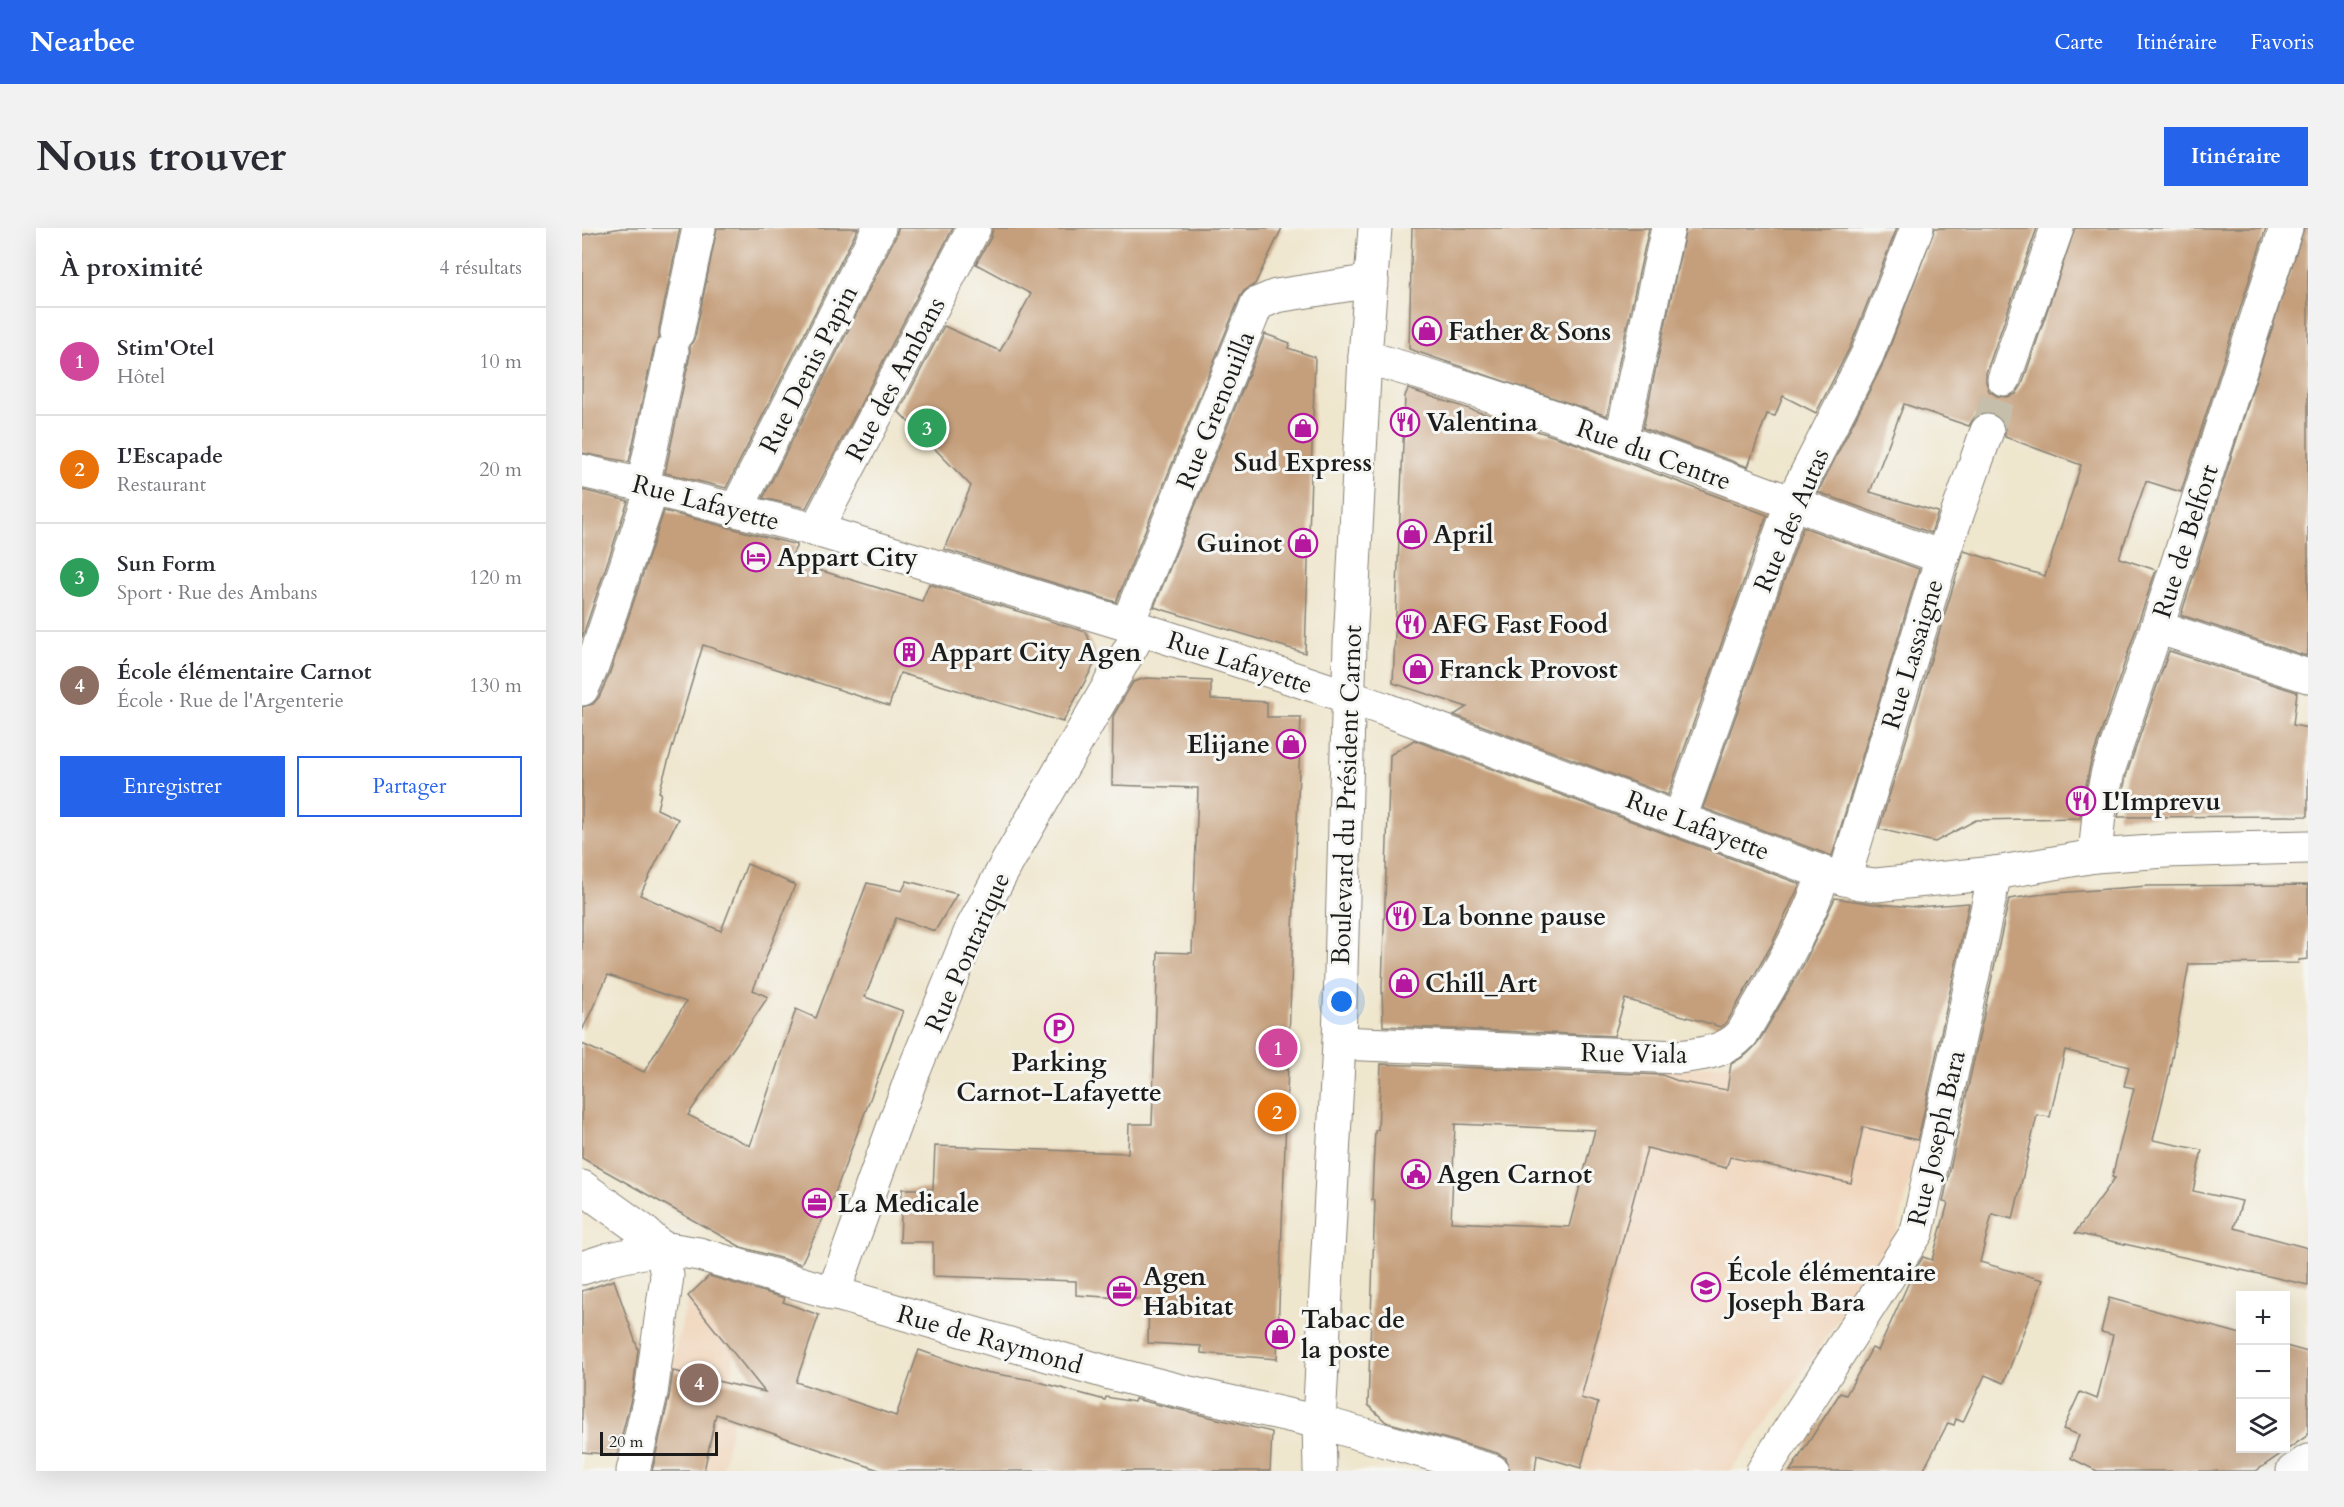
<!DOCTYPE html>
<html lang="fr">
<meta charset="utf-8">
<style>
body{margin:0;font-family:Cardo,serif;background:#f2f2f3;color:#2b2b33}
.controls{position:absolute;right:18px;bottom:18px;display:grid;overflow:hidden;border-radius:0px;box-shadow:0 6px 24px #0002}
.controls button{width:54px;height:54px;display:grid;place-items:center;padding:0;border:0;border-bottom:2px solid #e1e1e2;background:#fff;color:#2b2b33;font:30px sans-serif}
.scale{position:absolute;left:18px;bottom:15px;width:118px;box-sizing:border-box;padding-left:6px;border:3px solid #1c1c1c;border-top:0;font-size:16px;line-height:21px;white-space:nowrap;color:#1c1c1c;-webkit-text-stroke:4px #f6f6f2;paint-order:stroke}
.you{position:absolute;left:760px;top:774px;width:21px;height:21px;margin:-15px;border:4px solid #fff;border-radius:50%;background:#1a73e8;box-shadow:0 0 0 9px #1a73e833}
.badge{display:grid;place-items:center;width:39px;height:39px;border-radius:50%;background:#2563eb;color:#fff;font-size:20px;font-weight:700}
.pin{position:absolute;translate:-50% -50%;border:3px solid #fff;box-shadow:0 2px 6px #0006}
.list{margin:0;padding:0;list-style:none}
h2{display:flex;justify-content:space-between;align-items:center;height:78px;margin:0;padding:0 24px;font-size:26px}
h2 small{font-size:20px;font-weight:400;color:#7c7c81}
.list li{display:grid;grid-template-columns:39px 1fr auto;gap:18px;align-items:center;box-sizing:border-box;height:108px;padding:0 24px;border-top:2px solid #e1e1e2}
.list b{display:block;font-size:22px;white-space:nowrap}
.list p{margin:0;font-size:20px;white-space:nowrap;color:#7c7c81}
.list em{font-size:20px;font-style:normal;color:#7c7c81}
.actions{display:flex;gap:12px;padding:18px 24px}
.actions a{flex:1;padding:14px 0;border:2px solid #2563eb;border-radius:0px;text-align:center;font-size:21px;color:#2563eb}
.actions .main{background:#2563eb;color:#fff}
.icon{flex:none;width:33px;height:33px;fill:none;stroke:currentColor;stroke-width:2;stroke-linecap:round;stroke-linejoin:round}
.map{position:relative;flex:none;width:1726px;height:1243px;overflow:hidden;border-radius:0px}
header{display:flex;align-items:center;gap:36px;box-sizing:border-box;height:84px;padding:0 30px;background:#2563eb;color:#fff}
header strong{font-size:28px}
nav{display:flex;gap:33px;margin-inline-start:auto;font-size:21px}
.intro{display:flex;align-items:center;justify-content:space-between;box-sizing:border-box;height:144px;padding:0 36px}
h1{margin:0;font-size:42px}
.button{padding:15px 27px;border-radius:0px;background:#2563eb;color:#fff;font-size:21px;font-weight:700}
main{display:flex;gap:36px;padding:0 36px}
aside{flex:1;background:#fff;border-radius:0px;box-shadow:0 6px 24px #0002}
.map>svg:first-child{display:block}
.built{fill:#f0d5bc}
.building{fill:#c59f7c;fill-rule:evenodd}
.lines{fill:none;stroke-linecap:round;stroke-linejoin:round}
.minor-tunnel{stroke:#c5beaa;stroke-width:33;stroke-dasharray:33 16;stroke-linecap:butt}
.minor-casing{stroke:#868175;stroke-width:35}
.minor{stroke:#fff;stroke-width:33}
.labels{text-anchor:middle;stroke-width:6;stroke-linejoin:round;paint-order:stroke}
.poi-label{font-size:26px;font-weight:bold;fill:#1c1c1c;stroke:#f6f6f2;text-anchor:start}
.street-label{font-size:26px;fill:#1c1c1c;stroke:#f6f6f2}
</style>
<header>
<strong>Nearbee</strong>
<nav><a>Carte</a><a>Itinéraire</a><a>Favoris</a></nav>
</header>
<div class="intro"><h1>Nous trouver</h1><a class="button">Itinéraire</a></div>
<main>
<aside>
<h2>À proximité<small>4 résultats</small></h2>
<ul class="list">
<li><span class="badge" style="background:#d1479c">1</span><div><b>Stim'Otel</b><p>Hôtel</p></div><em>10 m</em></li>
<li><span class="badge" style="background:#e8710a">2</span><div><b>L'Escapade</b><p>Restaurant</p></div><em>20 m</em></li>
<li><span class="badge" style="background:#2e9e5b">3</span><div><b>Sun Form</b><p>Sport · Rue des Ambans</p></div><em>120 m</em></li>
<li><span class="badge" style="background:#8d6e63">4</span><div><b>École élémentaire Carnot</b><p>École · Rue de l'Argenterie</p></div><em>130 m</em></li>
</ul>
<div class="actions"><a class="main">Enregistrer</a><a>Partager</a></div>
</aside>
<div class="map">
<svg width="1726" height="1243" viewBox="0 0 1726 1243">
<rect width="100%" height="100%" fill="#f6f6f2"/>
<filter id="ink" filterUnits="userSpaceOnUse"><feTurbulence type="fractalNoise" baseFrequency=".0167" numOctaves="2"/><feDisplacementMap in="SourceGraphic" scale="12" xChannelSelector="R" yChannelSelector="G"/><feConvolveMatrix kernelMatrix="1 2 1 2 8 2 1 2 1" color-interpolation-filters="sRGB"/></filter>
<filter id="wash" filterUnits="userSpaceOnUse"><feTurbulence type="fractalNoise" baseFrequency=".008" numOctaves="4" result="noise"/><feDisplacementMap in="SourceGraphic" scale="24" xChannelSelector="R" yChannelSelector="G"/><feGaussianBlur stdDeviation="1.35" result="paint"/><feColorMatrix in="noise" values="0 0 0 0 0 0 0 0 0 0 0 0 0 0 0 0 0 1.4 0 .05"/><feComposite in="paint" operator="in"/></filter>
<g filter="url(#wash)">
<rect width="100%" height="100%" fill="#efe6ce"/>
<g class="built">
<path d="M 1146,837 L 1287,867 L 1314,887 L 1343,894 L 1315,1004 L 1197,1179 L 1195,1180 L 1149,1243 L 1011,1243 L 930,1220 L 1029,840 L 1109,840 Z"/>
<path d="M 106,1068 L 152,1126 L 147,1168 L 149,1169 L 148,1191 L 151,1192 L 140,1243 L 66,1243 Z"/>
</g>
<g id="blocks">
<g class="building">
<path d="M 40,0 L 98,0 L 77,101 L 77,110 L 72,119 L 47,234 L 0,225 L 0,7 Z"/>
<path d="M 135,0 L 276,0 L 144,260 L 83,245 L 108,127 L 108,118 L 113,109 Z"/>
<path d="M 316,0 L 371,0 L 224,280 L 181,270 L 314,8 Z"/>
<path d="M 411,0 L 700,0 L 673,56 L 662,63 L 658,69 L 534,374 L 362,321 L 389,258 L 317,184 L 362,98 L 418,123 L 449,66 L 394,36 L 409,9 Z"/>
<path d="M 830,0 L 1067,0 L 1025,188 L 827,121 Z"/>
<path d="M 1104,0 L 1315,0 L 1268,119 L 1234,185 L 1201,168 L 1193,188 L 1185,186 L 1166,239 L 1061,200 Z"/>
<path d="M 1353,0 L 1455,0 L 1404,145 L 1404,154 L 1407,163 L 1415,168 L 1425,169 L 1434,166 L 1440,157 L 1493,0 L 1684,0 L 1599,264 L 1564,253 L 1537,330 L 1574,342 L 1508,537 L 1498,590 L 1394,592 L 1353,614 L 1297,601 L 1382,323 L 1463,348 L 1499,237 L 1423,209 L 1423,200 L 1420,191 L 1411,185 L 1402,185 L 1393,188 L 1387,198 L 1322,176 L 1288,264 L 1356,284 L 1349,305 L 1236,264 L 1302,134 Z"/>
<path d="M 1722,0 L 1726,0 L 1726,421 L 1724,428 L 1599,387 Z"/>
<path d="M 683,106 L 708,115 L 706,120 L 733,129 L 723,425 L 572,379 Z"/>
<path d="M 826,161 L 995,216 L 1185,287 L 1086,567 L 872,487 L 885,479 L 811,455 L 823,168 Z"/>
<path d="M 0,262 L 46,273 L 0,410 Z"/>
<path d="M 82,283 L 215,317 L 207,333 L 340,373 L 347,356 L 504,404 L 515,431 L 481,494 L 318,445 L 307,478 L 121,417 L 77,564 L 79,565 L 75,581 L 96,591 L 58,667 L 139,703 L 165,636 L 213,657 L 171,762 L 186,769 L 106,887 L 168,918 L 214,781 L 234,790 L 285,655 L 320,663 L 325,653 L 375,666 L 353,703 L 314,690 L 283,769 L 321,783 L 251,970 L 219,1036 L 159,1019 L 0,930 L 0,816 L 62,844 L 104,774 L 26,747 L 0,803 L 0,479 L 11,476 L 17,469 L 27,447 Z"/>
<path d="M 1221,299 L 1337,341 L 1250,628 L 1121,580 Z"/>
<path d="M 1587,423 L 1715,464 L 1711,497 L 1726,500 L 1726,588 L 1536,589 L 1544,548 Z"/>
<path d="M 564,450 L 629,453 L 629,471 L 685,474 L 685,489 L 719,489 L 695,1131 L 619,1125 L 619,1118 L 566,1115 L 567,1072 L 494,1067 L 494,1053 L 351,1048 L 351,1014 L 318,1014 L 320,961 L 351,961 L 353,918 L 546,925 L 547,896 L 570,896 L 576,724 L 610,725 L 616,560 L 530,557 L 531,488 L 551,454 Z"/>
<path d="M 832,512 L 1218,656 L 1189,718 L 1145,794 L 1139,799 L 1043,771 L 1032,808 L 801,798 L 800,759 L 808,527 Z"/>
<path d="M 1726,657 L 1726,731 L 1717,732 L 1716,735 L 1607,736 L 1587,846 L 1571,912 L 1620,922 L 1611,963 L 1660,973 L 1652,1000 L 1726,1020 L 1726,1057 L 1493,1005 L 1533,950 L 1530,949 L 1552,860 L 1542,858 L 1547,839 L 1483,822 L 1468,889 L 1455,887 L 1431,991 L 1410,986 L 1398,1034 L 1461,1052 L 1422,1155 L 1403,1147 L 1381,1194 L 1374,1191 L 1372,1197 L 1366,1195 L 1341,1243 L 1208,1243 L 1258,1165 L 1264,1167 L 1290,1120 L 1296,1123 L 1331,1045 L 1341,1029 L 1350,1032 L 1366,975 L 1361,974 L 1427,671 L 1461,666 L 1565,658 Z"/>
<path d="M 1253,670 L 1292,676 L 1335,679 L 1387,675 L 1336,912 L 1281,899 L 1269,955 L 1148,929 L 1144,940 L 1065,920 L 999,1170 L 1016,1175 L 999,1240 L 955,1227 L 953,1243 L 928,1243 L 924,1230 L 915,1225 L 804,1194 L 786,1177 L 793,972 L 790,972 L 791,942 L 793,903 L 796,902 L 799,836 L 1080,847 L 1099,854 L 1145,862 L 1149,836 L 1164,827 L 1176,815 L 1222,736 ZM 873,896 L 1013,902 L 987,999 L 869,994 Z"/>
<path d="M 127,1048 L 203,1070 L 201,1074 L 237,1087 L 214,1154 L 314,1188 L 337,1122 L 397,1143 L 450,1152 L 523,1172 L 524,1169 L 552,1174 L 553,1171 L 690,1204 L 688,1243 L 300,1243 L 134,1186 L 122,1243 L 70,1243 L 87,1169 L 91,1143 L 183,1164 L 106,1068 Z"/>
<path d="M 32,1052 L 56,1121 L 51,1162 L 35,1227 L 0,1224 L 0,1063 Z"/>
<path d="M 1527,1070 L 1659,1106 L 1659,1221 L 1704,1221 L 1704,1118 L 1726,1124 L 1726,1207 L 1674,1243 L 1515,1243 L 1489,1230 L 1497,1207 L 1481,1201 L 1498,1164 L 1515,1171 L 1531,1107 L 1519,1104 Z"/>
</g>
</g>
</g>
<g filter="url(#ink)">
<use href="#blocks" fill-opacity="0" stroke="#868175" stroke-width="1.5"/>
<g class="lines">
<path class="minor-tunnel" d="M 1405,203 L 1422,151"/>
<g class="minor-casing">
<g id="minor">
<path d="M 95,105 L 117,0"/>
<path d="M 783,129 C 979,184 1168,262 1360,329"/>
<path d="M 1422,151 L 1475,0"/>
<path d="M 1039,212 L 1086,0"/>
<path d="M 0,243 L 61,257 L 70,261 L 234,302 L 550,398 L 728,456 L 802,481 L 1242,645 L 1278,655 L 1294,657 L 1413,645 L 1513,628 L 1584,623 L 1726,619"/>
<path d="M 61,257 L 90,123"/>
<path d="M 154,282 L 297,0"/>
<path d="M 234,302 L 392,0"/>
<path d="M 545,397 L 675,76 L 694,68 L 790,53"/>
<path d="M 1575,399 L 1726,448"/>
<path d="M 0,461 L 10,439 L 70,261"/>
<path d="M 1098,590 L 1209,276 L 1285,127 L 1335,0"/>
<path d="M 1513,628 L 1517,586 L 1526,543 L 1575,399 L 1704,0"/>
<path d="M 1262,651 L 1360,329 L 1405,203"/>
<path d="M 757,815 L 1097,829 C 1120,826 1144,824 1160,806 C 1190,754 1223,702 1242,645"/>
<path d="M 0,959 L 60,1002 L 80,1020"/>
<path d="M 0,1040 L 28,1031 L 80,1020 L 117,1026 L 524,1144 L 599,1163 L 737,1194 L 910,1243"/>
<path d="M 251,1066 L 331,845 L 390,700 L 426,633 L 559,402"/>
<path d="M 51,1243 L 69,1165 L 85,1048 L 80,1020"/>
<path d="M 738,1243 L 737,1194 L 757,815 L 768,416 L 783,129 L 793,0"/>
<path d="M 1181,1243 L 1335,1004 L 1413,645"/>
<path d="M 1711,1243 L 1726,1233"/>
</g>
</g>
<use href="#minor" class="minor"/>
</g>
</g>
<defs>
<g id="shop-ring" transform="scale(1.5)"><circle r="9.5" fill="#f6f6f2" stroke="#b5179e" stroke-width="1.5"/><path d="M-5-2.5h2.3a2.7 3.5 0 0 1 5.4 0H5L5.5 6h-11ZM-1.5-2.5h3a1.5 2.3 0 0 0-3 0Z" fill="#b5179e"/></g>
<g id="restaurant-ring" transform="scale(1.5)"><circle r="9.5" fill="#f6f6f2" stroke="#b5179e" stroke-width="1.5"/><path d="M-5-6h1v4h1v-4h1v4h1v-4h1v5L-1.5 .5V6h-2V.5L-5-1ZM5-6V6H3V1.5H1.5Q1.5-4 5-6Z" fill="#b5179e"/></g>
<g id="hotel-ring" transform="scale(1.5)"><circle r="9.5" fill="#f6f6f2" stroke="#b5179e" stroke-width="1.5"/><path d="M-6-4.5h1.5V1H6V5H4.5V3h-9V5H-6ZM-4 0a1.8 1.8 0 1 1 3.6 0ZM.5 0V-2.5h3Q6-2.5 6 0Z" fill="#b5179e"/></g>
<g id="building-ring" transform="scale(1.5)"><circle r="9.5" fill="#f6f6f2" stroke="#b5179e" stroke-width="1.5"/><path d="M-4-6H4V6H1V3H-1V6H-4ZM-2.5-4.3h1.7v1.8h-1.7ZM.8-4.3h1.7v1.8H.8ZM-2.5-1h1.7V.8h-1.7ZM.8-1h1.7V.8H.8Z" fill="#b5179e"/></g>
<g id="parking-ring" transform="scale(1.5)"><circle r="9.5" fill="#f6f6f2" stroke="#b5179e" stroke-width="1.5"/><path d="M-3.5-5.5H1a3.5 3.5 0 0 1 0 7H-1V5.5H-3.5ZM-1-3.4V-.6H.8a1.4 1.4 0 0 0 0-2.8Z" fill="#b5179e"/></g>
<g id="civic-ring" transform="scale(1.5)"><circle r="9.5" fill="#f6f6f2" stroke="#b5179e" stroke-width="1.5"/><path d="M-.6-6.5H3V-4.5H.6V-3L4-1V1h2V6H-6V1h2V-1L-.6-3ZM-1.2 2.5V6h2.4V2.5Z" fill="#b5179e"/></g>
<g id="office-ring" transform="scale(1.5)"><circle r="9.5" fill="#f6f6f2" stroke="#b5179e" stroke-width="1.5"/><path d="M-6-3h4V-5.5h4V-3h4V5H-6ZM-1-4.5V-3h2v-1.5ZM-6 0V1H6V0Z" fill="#b5179e"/></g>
<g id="school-ring" transform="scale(1.5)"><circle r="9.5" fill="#f6f6f2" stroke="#b5179e" stroke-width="1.5"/><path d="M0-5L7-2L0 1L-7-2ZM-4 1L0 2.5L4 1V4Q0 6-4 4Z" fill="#b5179e"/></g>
</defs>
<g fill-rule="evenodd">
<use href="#shop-ring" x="845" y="103"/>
<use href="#restaurant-ring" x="823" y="194"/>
<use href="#shop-ring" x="721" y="200"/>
<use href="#shop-ring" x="830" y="306"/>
<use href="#shop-ring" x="721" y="315"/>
<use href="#hotel-ring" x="174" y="329"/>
<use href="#restaurant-ring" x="829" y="396"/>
<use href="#building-ring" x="327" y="424"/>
<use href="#shop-ring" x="836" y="441"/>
<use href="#shop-ring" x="709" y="516"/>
<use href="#restaurant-ring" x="1499" y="573"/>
<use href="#restaurant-ring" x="819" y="688"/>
<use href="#shop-ring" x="822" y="755"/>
<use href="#parking-ring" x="477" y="800"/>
<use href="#civic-ring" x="834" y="946"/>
<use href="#office-ring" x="235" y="975"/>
<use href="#school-ring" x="1124" y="1059"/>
<use href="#office-ring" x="540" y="1063"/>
<use href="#shop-ring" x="698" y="1106"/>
</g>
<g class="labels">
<g class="poi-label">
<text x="866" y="112">Father &amp; Sons</text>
<text x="844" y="203">Valentina</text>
<text x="721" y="243" text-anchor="middle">Sud Express</text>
<text x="851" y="315">April</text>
<text x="700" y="324" text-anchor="end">Guinot</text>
<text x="195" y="338">Appart City</text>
<text x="850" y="405">AFG Fast Food</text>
<text x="348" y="433">Appart City Agen</text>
<text x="857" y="450">Franck Provost</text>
<text x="688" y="525" text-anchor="end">Elijane</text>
<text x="1520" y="582">L'Imprevu</text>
<text x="840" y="697">La bonne pause</text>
<text x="843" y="764">Chill_Art</text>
<text x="477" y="843" text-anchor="middle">Parking<tspan x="477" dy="30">Carnot-Lafayette</tspan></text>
<text x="855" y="955">Agen Carnot</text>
<text x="256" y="984">La Medicale</text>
<text x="1145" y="1053">École élémentaire<tspan x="1145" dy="30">Joseph Bara</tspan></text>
<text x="561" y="1057">Agen<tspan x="561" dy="30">Habitat</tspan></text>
<text x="719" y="1100">Tabac de<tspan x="719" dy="30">la poste</tspan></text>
</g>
<g class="street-label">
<text transform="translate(226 141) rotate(-63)" y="9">Rue Denis Papin</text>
<text transform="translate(313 151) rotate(-62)" y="9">Rue des Ambans</text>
<text transform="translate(633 182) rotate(-68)" y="9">Rue Grenouilla</text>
<text transform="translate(1072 226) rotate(20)" y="9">Rue du Centre</text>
<text transform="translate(124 274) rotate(15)" y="9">Rue Lafayette</text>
<text transform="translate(1209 292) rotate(-67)" y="9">Rue des Autas</text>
<text transform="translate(1603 313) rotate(-72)" y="9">Rue de Belfort</text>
<text transform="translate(1330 426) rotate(-73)" y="9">Rue Lassaigne</text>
<text transform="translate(658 434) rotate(18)" y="9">Rue Lafayette</text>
<text transform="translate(764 567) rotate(-88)" y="9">Boulevard du Président Carnot</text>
<text transform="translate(1116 597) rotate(21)" y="9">Rue Lafayette</text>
<text transform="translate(385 724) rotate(-66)" y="9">Rue Pontarique</text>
<text transform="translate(1052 825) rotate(1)" y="9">Rue Viala</text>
<text transform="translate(1354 910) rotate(-77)" y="9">Rue Joseph Bara</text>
<text transform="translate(408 1111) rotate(16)" y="9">Rue de Raymond</text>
</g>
</g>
</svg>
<div class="controls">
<button>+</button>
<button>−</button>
<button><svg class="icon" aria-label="layers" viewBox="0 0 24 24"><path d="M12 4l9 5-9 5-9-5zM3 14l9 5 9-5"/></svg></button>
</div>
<div class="scale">20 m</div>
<div class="you"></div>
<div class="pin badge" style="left:696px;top:820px;background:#d1479c">1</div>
<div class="pin badge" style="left:695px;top:884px;background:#e8710a">2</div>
<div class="pin badge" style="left:345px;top:200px;background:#2e9e5b">3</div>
<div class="pin badge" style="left:117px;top:1155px;background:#8d6e63">4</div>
</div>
</main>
